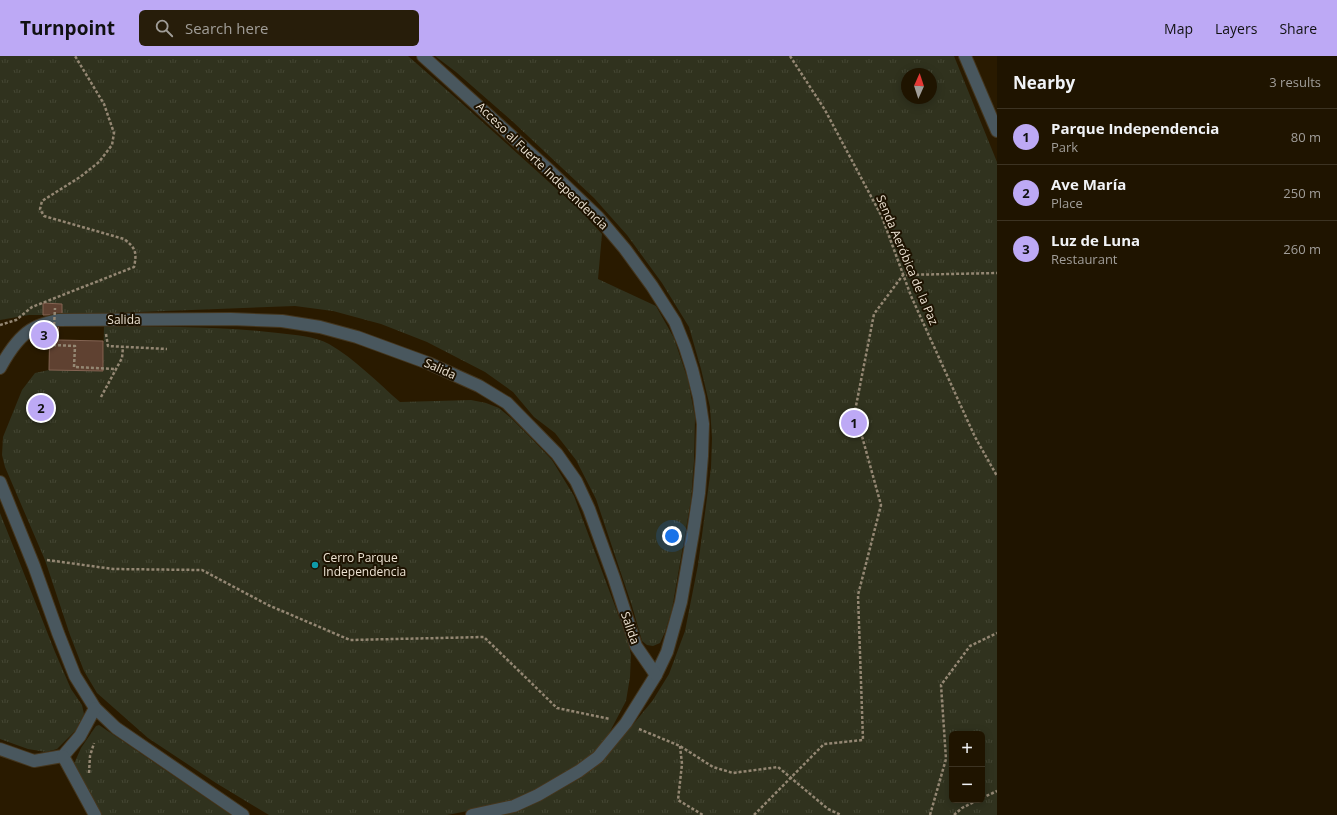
<!DOCTYPE html>
<meta charset="utf-8">
<style>
body{margin:0;font-family:"Open Sans",sans-serif;background:#271d0a;color:#f1f3f6}
.controls{position:absolute;right:12px;bottom:12px;display:grid;overflow:hidden;border-radius:6px;box-shadow:0 2px 10px #0003}
.controls button{width:36px;height:36px;display:grid;place-items:center;padding:0;border:0;border-bottom:1px solid #3c3322;background:#1f1400;color:#f1f3f6;font:20px sans-serif}
.compass{position:absolute;left:901px;top:12px;width:36px;height:36px;border-radius:50%;background:#1f1400;box-shadow:0 2px 10px #0003;rotate:3deg}
.you{position:absolute;left:672px;top:480px;width:14px;height:14px;margin:-10px;border:3px solid #fff;border-radius:50%;background:#1a73e8;box-shadow:0 0 0 6px #1a73e833}
.badge{display:grid;place-items:center;width:26px;height:26px;border-radius:50%;background:#bda9f5;color:#111;font-size:13px;font-weight:700}
.pin{position:absolute;translate:-50% -50%;border:2px solid #fff;box-shadow:0 1px 4px #0006}
.list{margin:0;padding:0;list-style:none}
h2{display:flex;justify-content:space-between;align-items:center;height:52px;margin:0;padding:0 16px;font-size:17px}
h2 small{font-size:13px;font-weight:400;color:#a19e99}
.list li{display:grid;grid-template-columns:26px 1fr auto;gap:12px;align-items:center;box-sizing:border-box;height:56px;padding:0 16px;border-top:1px solid #3c3322}
.list b{display:block;font-size:15px;white-space:nowrap}
.list p{margin:0;font-size:13px;white-space:nowrap;color:#a19e99}
.list em{font-size:13px;font-style:normal;color:#a19e99}
.icon{flex:none;width:22px;height:22px;fill:none;stroke:currentColor;stroke-width:2;stroke-linecap:round;stroke-linejoin:round}
.map{position:relative;flex:none;width:997px;height:759px;overflow:hidden}
header{display:flex;align-items:center;gap:24px;box-sizing:border-box;height:56px;padding:0 20px;background:#bda9f5;color:#111}
header strong{font-size:19px}
nav{display:flex;gap:22px;margin-inline-start:auto;font-size:14px}
.search{width:280px;height:36px;background:#271d0a;display:flex;align-items:center;gap:10px;box-sizing:border-box;padding:0 14px;border-radius:6px;color:#a19e99;font-size:15px}
main{display:flex}
aside{flex:1;background:#1f1400}
.map>svg:first-child{display:block}
.grass{fill:url(#grass-tufts);fill-rule:evenodd}
.building{fill:#5f4131;stroke:#846453}
.lines{fill:none;stroke-linecap:round;stroke-linejoin:round}
.minor-casing{stroke:#44361e;stroke-width:14}
.path{stroke:#948773;stroke-width:2.5;stroke-dasharray:3 2;stroke-linecap:butt}
.minor{stroke:#49575e;stroke-width:12}
.path-bridge{stroke:#948773;stroke-width:2.5;stroke-dasharray:3 2;stroke-linecap:butt}
.culture-dot{fill:#0f9aa8;stroke:#1d1200;stroke-width:1.5}
.labels{text-anchor:middle;stroke-width:4;stroke-linejoin:round;paint-order:stroke}
.street-label{font-size:12px;fill:#ede3d3;stroke:#1d1200}
.poi-label{font-size:12px;fill:#ede3d3;stroke:#1d1200;text-anchor:start}
</style>
<header>
<strong>Turnpoint</strong>
<div class="search"><svg class="icon" aria-label="search" viewBox="0 0 24 24"><circle cx="10" cy="10" r="6"/><path d="M15 15l6 6"/></svg>Search here</div>
<nav><a>Map</a><a>Layers</a><a>Share</a></nav>
</header>
<main>
<div class="map">
<svg width="997" height="759" viewBox="0 0 997 759">
<defs>
<pattern id="grass-tufts" width="24" height="20" patternUnits="userSpaceOnUse"><rect width="24" height="20" fill="#30321e"/><path d="M3 7l-1-3M5 7V3M7 7l1-3M15 17l-1-3M17 17v-4M19 17l1-3" fill="none" stroke="#444633"/></pattern>
</defs>
<rect width="100%" height="100%" fill="#291a00"/>
<g class="grass">
<path d="M 0,0 L 408,0 L 457,43 L 581,155 L 602,178 L 598,223 L 656,250 L 674,282 L 688,324 L 695,361 L 694,405 L 691,444 L 672,553 L 665,576 L 660,587 L 653,590 L 647,589 L 642,585 L 632,550 L 596,443 L 576,404 L 555,377 L 534,361 L 513,336 L 485,316 L 427,286 L 381,268 L 333,255 L 295,250 L 62,259 L 62,248 L 43,247 L 43,259 L 29,259 L 0,264 Z"/>
<path d="M 435,0 L 954,0 L 997,106 L 997,759 L 501,759 L 516,755 L 600,705 L 626,677 L 653,644 L 669,618 L 685,575 L 698,509 L 711,412 L 712,382 L 710,351 L 701,313 L 689,271 L 662,227 L 627,179 L 594,142 L 512,65 L 456,16 ZM 907,18 L 931,18 L 931,42 L 907,42 ZM 952,678 L 982,678 L 982,744 L 952,744 Z"/>
<path d="M 104,270 C 162,271 221,270 278,277 C 295,279 314,280 329,288 C 355,303 377,326 400,346 L 471,344 L 486,347 L 499,352 L 511,362 L 530,381 L 552,404 L 574,440 L 628,585 L 631,599 L 630,621 L 626,645 L 606,683 L 594,697 L 554,724 L 514,744 L 494,750 L 447,759 L 269,759 L 216,727 L 148,682 L 97,637 L 84,615 L 70,579 L 45,504 L 5,411 L 2,399 L 3,381 L 22,334 L 35,317 L 49,314 L 103,315 Z"/>
<path d="M 0,457 L 55,596 L 71,633 L 82,649 L 84,658 L 75,675 L 57,693 L 46,696 L 28,693 L 0,683 Z"/>
<path d="M 99,669 L 231,759 L 101,759 L 73,710 L 81,692 L 96,670 Z"/>
</g>
<path class="building" d="M 43,247 L 62,248 L 62,259 L 59,260 L 58,284 L 103,285 L 103,315 L 49,314 L 50,259 L 43,259 Z"/>
<g class="lines">
<g class="minor-casing">
<g id="minor">
<path d="M 423,0 L 550,115 L 598,161 L 625,193 L 652,230 L 675,266 L 685,291 L 692,313 L 699,341 L 703,368 L 702,400 L 699,437 L 693,477 L 681,546 L 667,596 L 656,619 L 626,667 L 598,701 L 579,715 L 538,739 L 514,750 L 472,759"/>
<path d="M 965,0 L 997,75"/>
<path d="M 0,312 C 7,299 20,279 34,272 C 41,268 50,266 58,264 L 231,263 L 282,265 L 320,271 L 357,281 L 428,307 L 479,330 L 507,347 L 557,398 L 576,425 L 589,453 L 614,522 L 636,590 L 656,619"/>
<path d="M 0,426 L 34,510 L 58,577 L 75,620 L 95,652 L 116,672 L 243,759"/>
<path d="M 0,693 L 34,705 L 63,700 L 80,680 L 95,652"/>
<path d="M 63,700 L 95,759"/>
</g>
</g>
<g class="path">
<path d="M 790,0 L 825,54 L 882,161 L 911,240 L 975,381 L 997,420"/>
<path d="M 0,269 L 16,264 L 32,251 L 134,211 C 137,197 136,192 124,183 L 44,160 L 40,153 L 42,145 L 80,121 L 99,106 L 112,89 L 114,77 L 104,48 L 75,0"/>
<path d="M 106,278 L 108,290 L 167,293"/>
<path d="M 53,289 L 75,290 L 74,311 L 116,313"/>
<path d="M 101,341 L 122,302 L 123,291"/>
<path d="M 47,504 L 113,513 L 202,514 L 268,549 L 350,584 L 484,581 L 557,652 L 610,663"/>
<path d="M 639,673 L 680,690 L 713,711 L 733,717 L 778,711 L 828,753 L 841,759"/>
<path d="M 680,690 L 682,708 L 678,744 L 703,759"/>
<path d="M 89,717 L 90,700 L 94,687"/>
<path d="M 982,742 L 997,735"/>
<path d="M 754,759 L 824,688 L 863,684 L 858,539 L 881,449 L 855,355 L 874,258 L 903,219 L 997,217"/>
<path d="M 930,759 L 946,703 L 941,629 L 970,590 L 997,577"/>
<path d="M 954,759 L 962,752 L 978,744"/>
</g>
<use href="#minor" class="minor"/>
<path class="path-bridge" d="M 53,289 L 55,252"/>
</g>
<circle class="culture-dot" cx="315" cy="509" r="4"/>
<g class="labels">
<g class="street-label">
<text transform="translate(542 110) rotate(44)" y="4">Acceso al Fuerte Independencia</text>
<text transform="translate(907 204) rotate(67)" y="4">Senda Aeróbica de la Paz</text>
<text x="124" y="268">Salida</text>
<text transform="translate(440 313) rotate(24)" y="4">Salida</text>
<text transform="translate(630 572) rotate(71)" y="4">Salida</text>
</g>
<g class="poi-label">
<text x="323" y="506">Cerro Parque<tspan x="323" dy="14">Independencia</tspan></text>
</g>
</g>
</svg>
<div class="controls">
<button>+</button>
<button>−</button>
</div>
<svg class="compass" viewBox="-18 -18 36 36"><path d="M0-13l5 13h-10z" fill="#e53935"/><path d="M0 13l5-13h-10z" fill="#a19e99"/></svg>
<div class="you"></div>
<div class="pin badge" style="left:854px;top:367px">1</div>
<div class="pin badge" style="left:41px;top:352px">2</div>
<div class="pin badge" style="left:44px;top:279px">3</div>
</div>
<aside>
<h2>Nearby<small>3 results</small></h2>
<ul class="list">
<li><span class="badge">1</span><div><b>Parque Independencia</b><p>Park</p></div><em>80 m</em></li>
<li><span class="badge">2</span><div><b>Ave María</b><p>Place</p></div><em>250 m</em></li>
<li><span class="badge">3</span><div><b>Luz de Luna</b><p>Restaurant</p></div><em>260 m</em></li>
</ul>
</aside>
</main>
